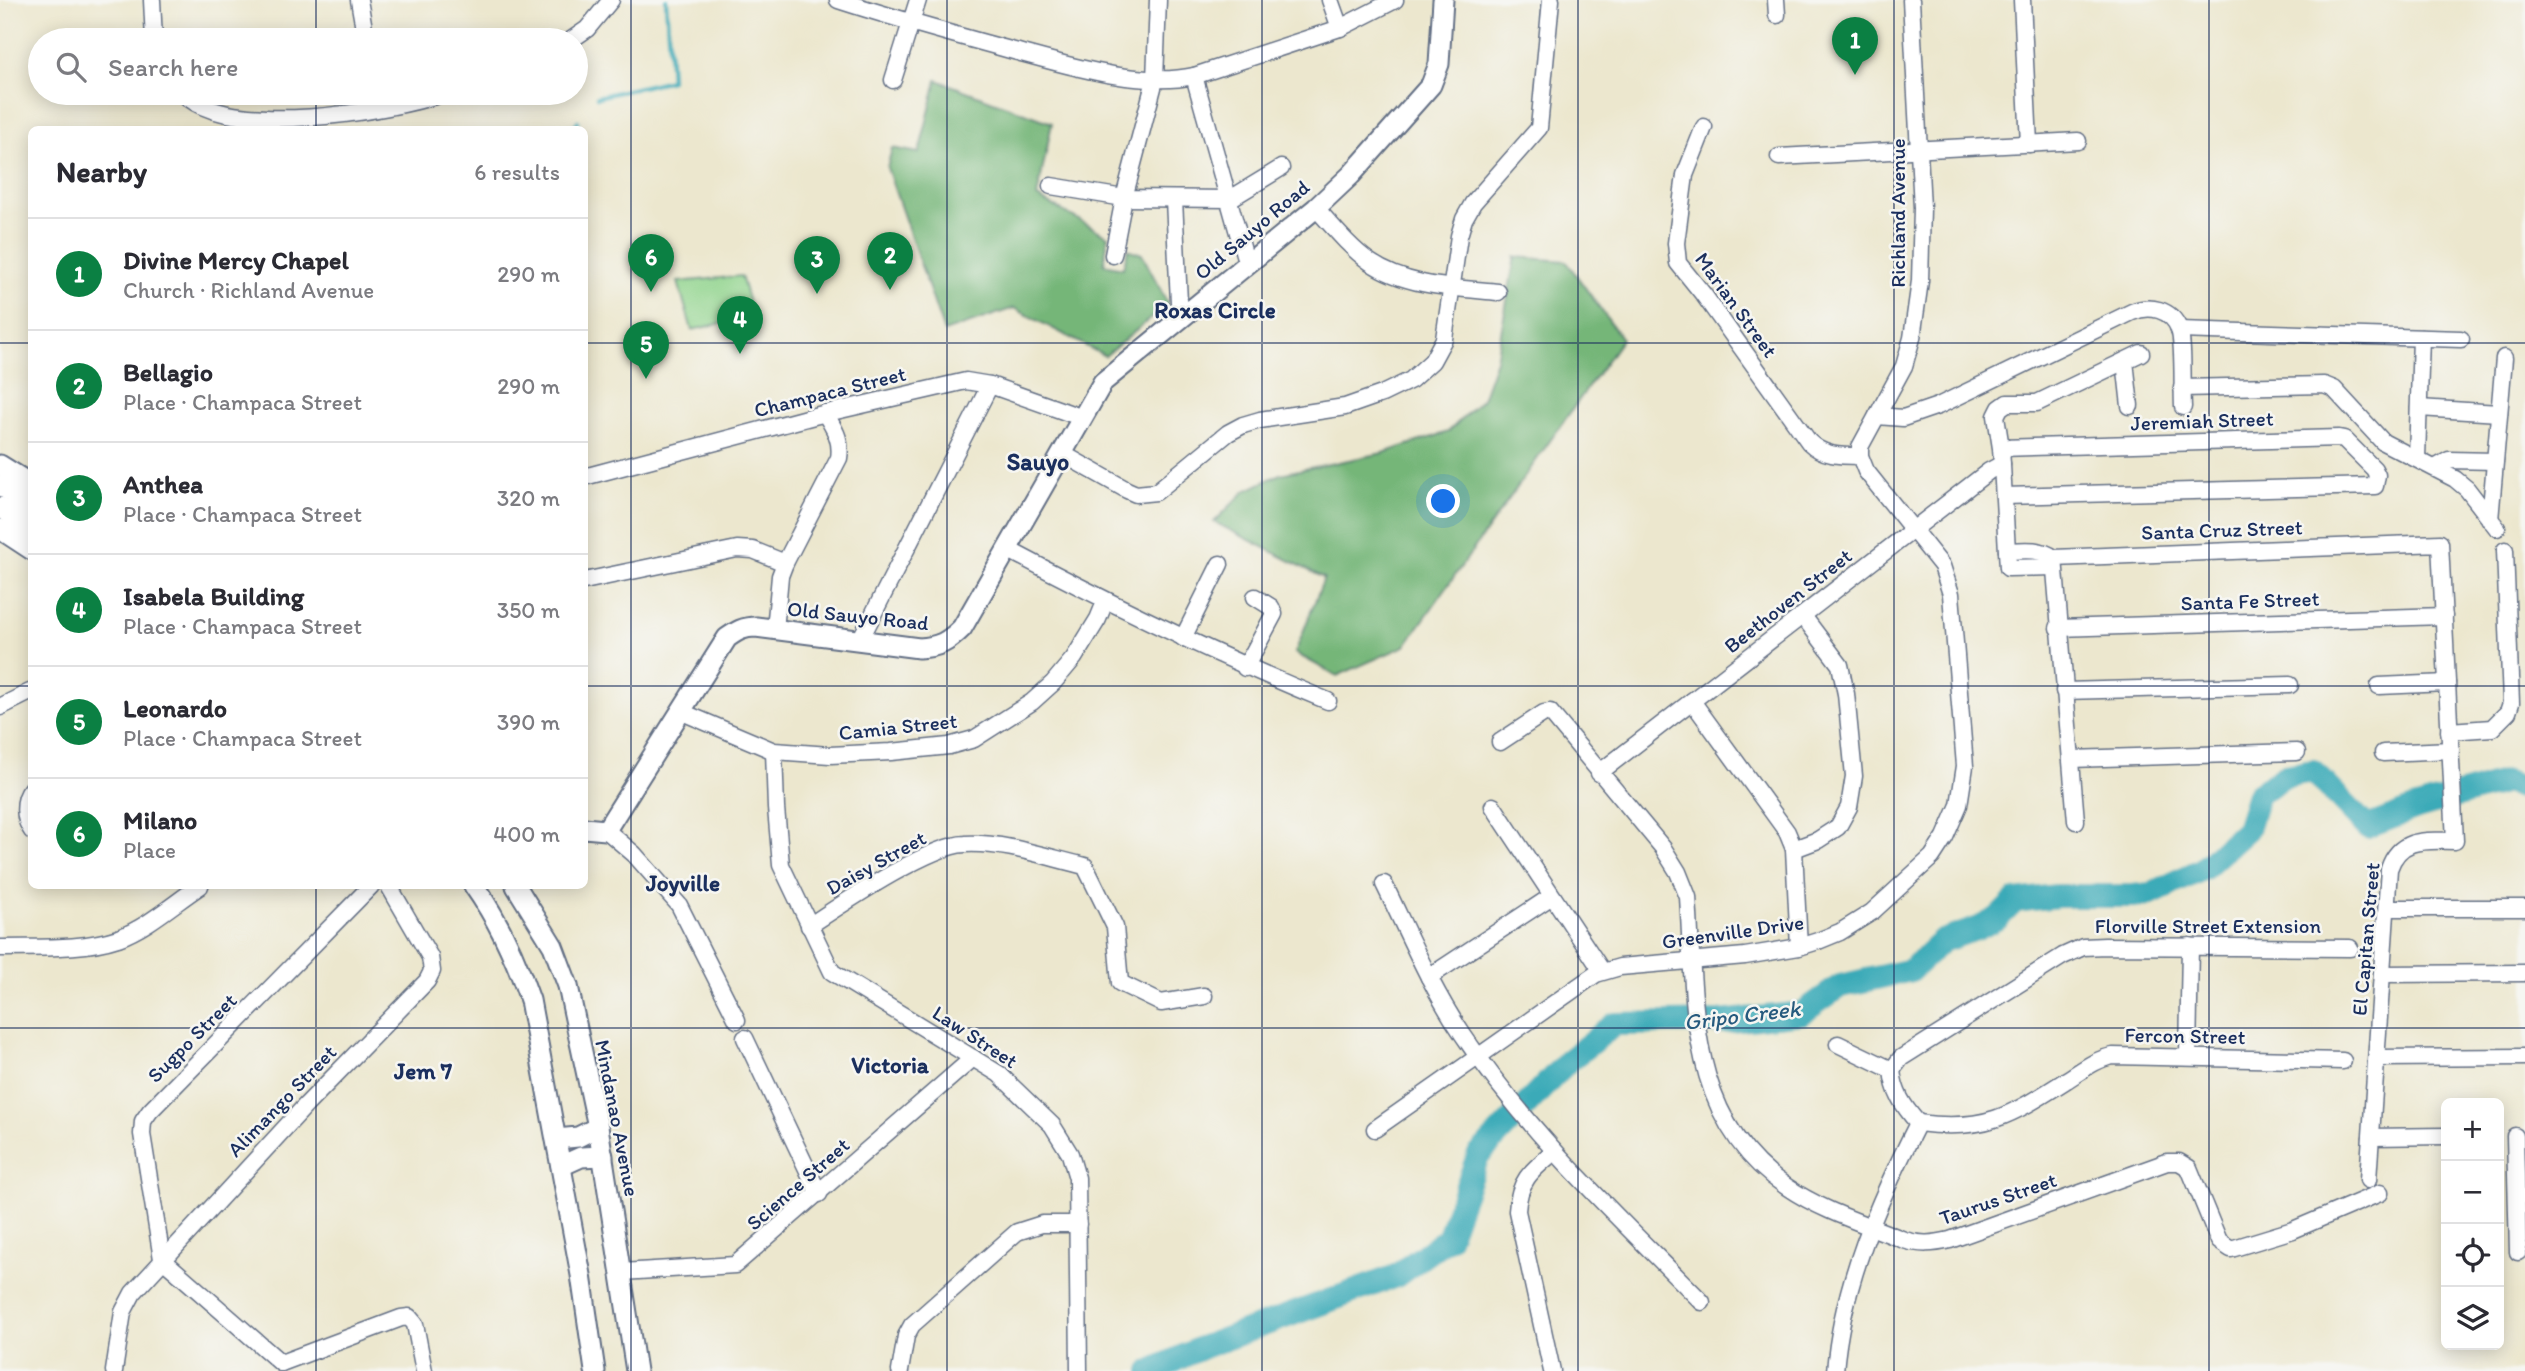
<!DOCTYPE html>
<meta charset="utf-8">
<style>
body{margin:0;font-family:Itim,sans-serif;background:#f7f7f7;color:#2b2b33}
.controls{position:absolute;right:21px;bottom:21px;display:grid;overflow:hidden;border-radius:10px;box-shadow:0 4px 18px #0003}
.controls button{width:63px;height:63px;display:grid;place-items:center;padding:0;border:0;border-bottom:2px solid #e1e1e2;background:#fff;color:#2b2b33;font:35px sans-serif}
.you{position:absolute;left:1444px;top:502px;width:24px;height:24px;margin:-18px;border:5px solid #fff;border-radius:50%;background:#1a73e8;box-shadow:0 0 0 10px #1a73e833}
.badge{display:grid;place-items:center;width:46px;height:46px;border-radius:50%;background:#0b8043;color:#fff;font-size:23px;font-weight:700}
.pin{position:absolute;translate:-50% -58px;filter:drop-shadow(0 2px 4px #0008)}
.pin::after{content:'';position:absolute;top:37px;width:24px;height:21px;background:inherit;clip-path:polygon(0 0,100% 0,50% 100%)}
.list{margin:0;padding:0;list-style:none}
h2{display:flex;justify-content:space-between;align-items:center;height:91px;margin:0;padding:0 28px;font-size:30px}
h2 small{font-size:23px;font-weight:400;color:#7c7c81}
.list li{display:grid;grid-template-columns:46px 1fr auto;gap:21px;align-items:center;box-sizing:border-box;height:112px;padding:0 28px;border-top:2px solid #e1e1e2}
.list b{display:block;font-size:26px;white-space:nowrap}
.list p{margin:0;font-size:23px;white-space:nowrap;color:#7c7c81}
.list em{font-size:23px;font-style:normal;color:#7c7c81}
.icon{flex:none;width:38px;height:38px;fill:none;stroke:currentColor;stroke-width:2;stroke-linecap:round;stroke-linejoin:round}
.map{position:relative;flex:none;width:2525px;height:1371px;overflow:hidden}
.search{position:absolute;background:#fff;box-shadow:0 4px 18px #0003;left:28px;top:28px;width:560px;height:77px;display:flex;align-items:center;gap:18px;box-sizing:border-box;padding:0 24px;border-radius:38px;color:#7c7c81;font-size:26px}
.panel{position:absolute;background:#fff;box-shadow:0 4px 18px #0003;left:28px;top:126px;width:560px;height:763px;border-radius:10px}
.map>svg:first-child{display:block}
.green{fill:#91d48d;stroke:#568276;stroke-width:2}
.forest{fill:#74b678;stroke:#48726b;stroke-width:2}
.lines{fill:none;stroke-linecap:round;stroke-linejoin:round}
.stream{stroke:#3baab8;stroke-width:4.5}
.river{stroke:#3baab8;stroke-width:24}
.minor-casing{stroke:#646f85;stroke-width:19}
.major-casing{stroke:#646f85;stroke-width:23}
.minor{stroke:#fff;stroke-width:16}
.major{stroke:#fff;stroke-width:19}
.grid{fill:none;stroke:#1b2f5e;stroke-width:2;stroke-opacity:0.55}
.labels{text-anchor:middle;stroke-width:5;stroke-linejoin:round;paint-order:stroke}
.street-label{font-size:21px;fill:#1b2f5e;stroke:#f6f6f2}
.neighbourhood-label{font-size:23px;font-weight:bold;fill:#1b2f5e;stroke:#f6f6f2}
.water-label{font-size:23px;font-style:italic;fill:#265a7e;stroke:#f6f6f2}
.quarter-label{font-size:24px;font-weight:bold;fill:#1b2f5e;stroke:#f6f6f2}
</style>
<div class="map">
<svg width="2525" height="1371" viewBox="0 0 2525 1371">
<rect width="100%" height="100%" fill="#f6f6f2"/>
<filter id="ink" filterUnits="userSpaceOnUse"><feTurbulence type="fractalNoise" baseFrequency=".0143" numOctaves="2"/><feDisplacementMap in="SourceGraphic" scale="14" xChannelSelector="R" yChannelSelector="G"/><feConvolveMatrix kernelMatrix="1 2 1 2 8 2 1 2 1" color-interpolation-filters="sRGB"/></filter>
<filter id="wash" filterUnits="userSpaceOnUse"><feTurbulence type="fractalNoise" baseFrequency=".00686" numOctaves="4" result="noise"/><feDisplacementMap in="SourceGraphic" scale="28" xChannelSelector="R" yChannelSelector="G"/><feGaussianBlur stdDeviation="1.57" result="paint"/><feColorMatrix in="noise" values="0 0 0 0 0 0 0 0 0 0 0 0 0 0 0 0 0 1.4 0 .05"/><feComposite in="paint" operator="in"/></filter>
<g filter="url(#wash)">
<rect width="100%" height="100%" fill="#ece7ce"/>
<path class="green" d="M 741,276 L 753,316 L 692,330 L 678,282 Z"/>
<g class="forest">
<path d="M 937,80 L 1052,123 L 1037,197 L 1108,236 L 1104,264 L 1123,268 L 1128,249 L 1142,254 L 1168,304 L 1105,356 L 1014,308 L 944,332 L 887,168 L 892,148 L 919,153 Z"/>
<path d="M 1515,257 L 1566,261 L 1622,339 L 1405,646 L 1337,676 L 1295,653 L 1324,578 L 1214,522 L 1245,491 L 1280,474 L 1383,453 L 1448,432 L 1482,399 L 1496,360 Z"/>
</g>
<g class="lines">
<g class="stream">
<path d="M 597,97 L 671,80 L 666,0"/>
<path d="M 572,130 L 578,121"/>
</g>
<path class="river" d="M 1151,1371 L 1203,1347 L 1396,1276 L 1448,1238 L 1478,1156 L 1568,1061 L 1615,1024 L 1720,1022 L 1802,1013 L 1840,986 L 1911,970 L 1942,941 L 1979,928 L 1998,918 L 2015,901 L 2057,896 L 2133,896 L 2151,894 L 2203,869 L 2247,829 L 2258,794 L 2285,776 L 2313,771 L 2367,827 L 2417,808 L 2506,782 L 2525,789"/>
</g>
</g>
<g filter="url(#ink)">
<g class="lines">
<g class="minor-casing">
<g id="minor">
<path d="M 152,0 L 154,40"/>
<path d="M 359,0 L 366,40"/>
<path d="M 838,0 C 896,19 955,35 1014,51 C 1067,65 1140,88 1194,76 L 1340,28 L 1395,0"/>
<path d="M 1330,0 L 1340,28"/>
<path d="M 1776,0 L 1777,15"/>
<path d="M 2022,0 L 2029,144"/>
<path d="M 571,40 L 587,29 L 611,0"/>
<path d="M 1194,76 L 1247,265"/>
<path d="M 893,80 L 918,0"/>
<path d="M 183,93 C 226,139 390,112 444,93"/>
<path d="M 1704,127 L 1685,175 L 1676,243 L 1678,263 L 1703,294 L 1809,442 C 1823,456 1840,456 1860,456"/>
<path d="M 1779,157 L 2078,141"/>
<path d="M 1051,186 L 1124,198 L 1230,199 L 1281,168"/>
<path d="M 1174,200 L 1179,302 L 1186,315"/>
<path d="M 1316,208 C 1333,227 1350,248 1370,262 C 1406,287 1456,288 1498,292"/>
<path d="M 1113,255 L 1124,198 L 1155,80 L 1158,0"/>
<path d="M 2179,330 L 2461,339"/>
<path d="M 2125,361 L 2130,406"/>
<path d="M 2182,388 L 2324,385 L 2334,389 L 2383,442 L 2455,479 L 2467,489 L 2497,528"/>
<path d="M 2419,408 L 2499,413"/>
<path d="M 1877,416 L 1903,418 L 1938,406 L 2132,312 C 2149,305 2171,308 2179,329 C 2184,342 2182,390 2183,407"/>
<path d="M 2001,448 L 2339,438 L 2344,439 L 2374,469 L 2377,475 L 2375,486 L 2004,496"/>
<path d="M 1063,454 L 1127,490 L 1136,494 L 1156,492 L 1228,433 L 1243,425 L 1260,420 L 1345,407 L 1382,394 L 1411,380 L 1432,361 L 1444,339 L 1459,236 L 1464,219 L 1473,203 L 1539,128 L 1551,0"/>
<path d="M 2417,458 L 2421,338"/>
<path d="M 2435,468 L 2449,460 L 2495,461"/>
<path d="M 584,477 L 814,416 L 966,381 L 990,385 L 1083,418"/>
<path d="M 2490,520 L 2504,358"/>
<path d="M 1007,549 C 1112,605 1218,656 1328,701"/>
<path d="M 2007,551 C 2024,550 2041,548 2054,558 L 2440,543 L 2455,841 C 2427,841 2400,836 2389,869 L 2368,1180"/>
<path d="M 2054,558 L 2076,821"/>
<path d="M 2054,567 L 2008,568 L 2001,448 L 1996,416 L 2000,408 L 2007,403 L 2037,403 L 2141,353"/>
<path d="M 584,581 L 737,549 L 753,550 L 785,563"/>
<path d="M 2058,628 L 2444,616"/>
<path d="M 775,630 L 780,576 L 785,563 L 839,458 C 842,439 834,429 825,413"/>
<path d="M 1183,638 L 1220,564"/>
<path d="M 860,640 L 990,385"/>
<path d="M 1245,668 L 1274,614 L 1271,607 L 1255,597"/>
<path d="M 2379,686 L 2447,683"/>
<path d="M 2064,691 L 2290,685"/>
<path d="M 1692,701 L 1787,832 L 1794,849 L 1799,947"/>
<path d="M 0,707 L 30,692"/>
<path d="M 682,712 L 774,751 L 830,755 L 891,752 L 949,746 L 974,739 L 1032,702 L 1053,683 L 1074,658 L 1098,619 L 1105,602"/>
<path d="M 2449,731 L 2492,728 L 2508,712 L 2511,703 L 2505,550"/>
<path d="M 1500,742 L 1544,713 L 1550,712 L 1663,848 L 1678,872 L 1688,897 C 1695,1003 1687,1121 1787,1187 C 1822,1211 1865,1224 1904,1240 C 1920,1245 1933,1244 1950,1240 L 2167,1162 L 2179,1162 L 2189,1168 L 2219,1241 L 2231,1249 L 2293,1230 L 2380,1193"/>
<path d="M 774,751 L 776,808 L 781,865 L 832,972 L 999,1074 L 1052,1125 L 1070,1154 L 1077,1178 L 1079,1371"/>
<path d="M 2383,753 L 2451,750"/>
<path d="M 2071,759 L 2297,752"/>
<path d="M 1599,773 L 1989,471 L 2002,464"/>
<path d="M 32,789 C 22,800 24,820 32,831"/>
<path d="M 1493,806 L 1602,971"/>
<path d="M 606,830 L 634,854 L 679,905 L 737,1020"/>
<path d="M 1794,849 L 1818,840 L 1838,827 L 1849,807 L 1854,776 L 1846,694 L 1840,665 L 1803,616"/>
<path d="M 1384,884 C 1409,935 1431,988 1463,1035 C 1530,1135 1618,1217 1702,1302"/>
<path d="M 2387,908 L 2525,908"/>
<path d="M 809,926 C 841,905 929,845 965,844 C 1005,842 1046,857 1085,866 L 1115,927 L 1120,983 L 1161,1003 L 1204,996"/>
<path d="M 0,948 C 38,947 82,950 118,938 C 148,927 174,903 200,886"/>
<path d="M 2384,974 L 2525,973"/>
<path d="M 1429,977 L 1552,896"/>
<path d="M 745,1038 L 819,1194"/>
<path d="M 1838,1044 L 1892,1070"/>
<path d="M 2188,1057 L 2190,946"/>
<path d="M 2377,1058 L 2525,1057"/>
<path d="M 1892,1070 L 1901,1058 L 2063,956 L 2083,947 L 2105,946 L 2350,948"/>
<path d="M 1892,1070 C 1894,1092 1903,1106 1918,1123"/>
<path d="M 1918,1123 C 1985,1132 2010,1116 2065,1081 C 2080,1072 2095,1059 2113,1056 L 2343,1061"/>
<path d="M 1375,1129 L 1596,974 L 1620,967 L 1745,956 L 1799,947 L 1818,941 L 1840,932 L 1872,912 L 1932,857 L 1945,837 L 1959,805 L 1965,766 L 1951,594 L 1942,566 L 1866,471 L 1860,456 L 1860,447 L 1904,366 L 1912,338 L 1920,281 L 1922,208 L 1911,0"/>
<path d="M 2515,1136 L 2518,1252"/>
<path d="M 2371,1137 L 2446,1136"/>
<path d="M 162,1259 L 142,1134 L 143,1121 L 150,1111 L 371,886"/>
<path d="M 162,1259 L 281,1363"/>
<path d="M 622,1272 L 735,1265 L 973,1058"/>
<path d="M 281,1363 L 401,1318 L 409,1317 L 415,1324 L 424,1371"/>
<path d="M 114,1371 L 123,1312 L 133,1293 L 307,1104 L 427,981 L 432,971 L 430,957 L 389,886"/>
<path d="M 900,1371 L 906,1336 L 912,1325 L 1017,1232 L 1042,1224 L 1078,1224"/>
<path d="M 1552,1371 L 1517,1211 C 1519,1180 1531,1171 1554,1152"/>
<path d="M 1835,1371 C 1842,1284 1879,1200 1918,1123"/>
</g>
</g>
<g class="major-casing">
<g id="major">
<path d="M 0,465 L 32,485"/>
<path d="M 0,485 L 32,507"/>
<path d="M 0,507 L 32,529"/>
<path d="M 0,529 L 32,550"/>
<path d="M 584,828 L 606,830 L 727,638 C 737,631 743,627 756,627 L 919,648 C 939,647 948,642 962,628 L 1103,382 L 1316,208 L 1351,175 L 1431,85 L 1439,64 L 1443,0"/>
<path d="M 474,886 C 499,921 516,959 530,1000 L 581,1275 L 595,1371"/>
<path d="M 516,886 L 553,946 L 568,986 L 598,1127 L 636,1371"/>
<path d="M 556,1139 L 578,1137 L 598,1127"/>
<path d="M 561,1166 L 581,1157 L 603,1156"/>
</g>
</g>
<use href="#minor" class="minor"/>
<use href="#major" class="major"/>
</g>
</g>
<path class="grid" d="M 316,0 L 316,40M 631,0 L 631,1371M 947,0 L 947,1371M 1262,0 L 1262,1371M 1578,0 L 1578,1371M 1894,0 L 1894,1371M 2209,0 L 2209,1371M 316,93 L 316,130M 0,343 L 32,343M 584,343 L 2525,343M 0,686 L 32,686M 584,686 L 2525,686M 316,886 L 316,1371M 0,1028 L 2525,1028"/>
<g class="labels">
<g class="street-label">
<text transform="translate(1898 213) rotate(-90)" y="7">Richland Avenue</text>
<text transform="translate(1252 230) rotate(-40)" y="7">Old Sauyo Road</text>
<text transform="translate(1736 305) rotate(54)" y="7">Marian Street</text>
<text transform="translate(830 392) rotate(-14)" y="7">Champaca Street</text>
<text transform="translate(2202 421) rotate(-2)" y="7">Jeremiah Street</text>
<text transform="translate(2222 530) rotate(-2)" y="7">Santa Cruz Street</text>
<text transform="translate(1788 601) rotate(-38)" y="7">Beethoven Street</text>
<text transform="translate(2250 601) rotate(-2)" y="7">Santa Fe Street</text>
<text transform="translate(858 616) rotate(6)" y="7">Old Sauyo Road</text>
<text transform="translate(898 727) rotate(-6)" y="7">Camia Street</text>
<text transform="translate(876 863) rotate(-29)" y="7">Daisy Street</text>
<text x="2208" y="933">Florville Street Extension</text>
<text transform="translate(1733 932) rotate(-8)" y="7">Greenville Drive</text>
<text transform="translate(2366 939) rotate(-85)" y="7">El Capitan Street</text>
<text transform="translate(2185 1036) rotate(1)" y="7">Fercon Street</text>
<text transform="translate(975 1037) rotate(33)" y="7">Law Street</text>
<text transform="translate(192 1038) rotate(-45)" y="7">Sugpo Street</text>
<text transform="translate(282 1101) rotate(-46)" y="7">Alimango Street</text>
<text transform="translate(617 1118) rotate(79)" y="7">Mindanao Avenue</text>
<text transform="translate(798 1184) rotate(-41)" y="7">Science Street</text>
<text transform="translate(1998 1199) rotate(-19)" y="7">Taurus Street</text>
</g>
<g class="neighbourhood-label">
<text x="1215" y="318">Roxas Circle</text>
<text x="683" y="891">Joyville</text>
<text x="890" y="1073">Victoria</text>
<text x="423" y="1079">Jem 7</text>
</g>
<g class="water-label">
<text transform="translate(1742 1015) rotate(-7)" y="8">Gripo Creek</text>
</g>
<g class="quarter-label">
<text x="1038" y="470">Sauyo</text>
</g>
</g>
</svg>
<div class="controls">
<button>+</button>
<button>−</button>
<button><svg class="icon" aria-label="locate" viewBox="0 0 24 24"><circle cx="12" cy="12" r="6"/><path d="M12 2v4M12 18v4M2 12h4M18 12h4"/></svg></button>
<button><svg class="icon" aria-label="layers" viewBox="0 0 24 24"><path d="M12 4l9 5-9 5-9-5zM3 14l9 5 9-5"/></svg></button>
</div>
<div class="you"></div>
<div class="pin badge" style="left:1855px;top:75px">1</div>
<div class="pin badge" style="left:890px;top:290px">2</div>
<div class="pin badge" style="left:817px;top:294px">3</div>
<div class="pin badge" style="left:740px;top:354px">4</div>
<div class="pin badge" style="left:646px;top:379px">5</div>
<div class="pin badge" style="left:651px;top:292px">6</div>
<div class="search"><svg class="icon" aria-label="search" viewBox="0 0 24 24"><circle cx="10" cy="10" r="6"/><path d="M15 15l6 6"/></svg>Search here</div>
<section class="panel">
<h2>Nearby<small>6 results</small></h2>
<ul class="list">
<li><span class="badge">1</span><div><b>Divine Mercy Chapel</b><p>Church · Richland Avenue</p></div><em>290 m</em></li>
<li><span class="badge">2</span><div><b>Bellagio</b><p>Place · Champaca Street</p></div><em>290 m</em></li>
<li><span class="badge">3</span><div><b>Anthea</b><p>Place · Champaca Street</p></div><em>320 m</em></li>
<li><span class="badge">4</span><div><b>Isabela Building</b><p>Place · Champaca Street</p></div><em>350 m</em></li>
<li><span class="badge">5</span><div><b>Leonardo</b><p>Place · Champaca Street</p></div><em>390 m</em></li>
<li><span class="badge">6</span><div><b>Milano</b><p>Place</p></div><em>400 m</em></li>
</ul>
</section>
</div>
